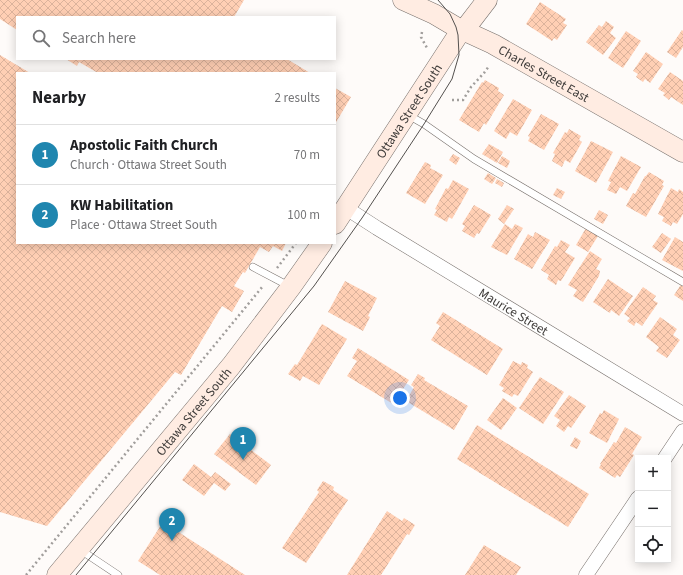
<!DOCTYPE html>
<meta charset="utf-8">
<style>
body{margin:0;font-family:"Source Sans 3",sans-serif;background:#f6f6f6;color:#202124}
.controls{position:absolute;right:12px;bottom:12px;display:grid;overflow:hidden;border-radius:0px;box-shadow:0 2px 10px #0003}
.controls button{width:36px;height:36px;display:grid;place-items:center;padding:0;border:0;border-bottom:1px solid #e0e0e0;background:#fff;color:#202124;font:20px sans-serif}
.you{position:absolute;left:400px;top:398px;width:14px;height:14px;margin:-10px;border:3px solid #fff;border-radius:50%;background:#1a73e8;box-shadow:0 0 0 6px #1a73e833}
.badge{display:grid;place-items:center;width:26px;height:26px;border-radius:50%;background:#1f86af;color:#fff;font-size:13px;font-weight:700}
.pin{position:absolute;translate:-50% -33px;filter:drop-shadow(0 1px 2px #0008)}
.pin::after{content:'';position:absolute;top:21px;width:14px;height:12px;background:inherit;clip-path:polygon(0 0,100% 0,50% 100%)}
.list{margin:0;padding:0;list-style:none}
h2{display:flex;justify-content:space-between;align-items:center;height:52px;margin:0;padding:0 16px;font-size:17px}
h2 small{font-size:13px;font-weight:400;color:#757577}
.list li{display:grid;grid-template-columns:26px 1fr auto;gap:12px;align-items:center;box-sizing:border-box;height:60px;padding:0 16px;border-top:1px solid #e0e0e0}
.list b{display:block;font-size:15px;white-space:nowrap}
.list p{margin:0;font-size:13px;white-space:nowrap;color:#757577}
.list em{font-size:13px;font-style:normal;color:#757577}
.icon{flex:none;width:22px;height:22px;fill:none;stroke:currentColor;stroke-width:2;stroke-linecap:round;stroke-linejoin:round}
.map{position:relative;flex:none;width:683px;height:575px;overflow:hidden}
.search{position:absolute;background:#fff;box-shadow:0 2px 10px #0003;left:16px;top:16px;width:320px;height:44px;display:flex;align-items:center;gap:10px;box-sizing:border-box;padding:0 14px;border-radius:0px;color:#757577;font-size:15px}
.panel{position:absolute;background:#fff;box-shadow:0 2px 10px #0003;left:16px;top:72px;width:320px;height:172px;border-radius:0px}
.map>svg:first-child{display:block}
.building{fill:url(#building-cross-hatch)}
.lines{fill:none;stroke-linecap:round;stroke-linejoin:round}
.lane-casing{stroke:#77706c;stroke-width:8}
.street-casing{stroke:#77706c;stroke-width:15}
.secondary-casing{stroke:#77706c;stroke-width:21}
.path{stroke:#a19e9c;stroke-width:2.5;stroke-dasharray:2 3;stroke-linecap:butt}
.lane{stroke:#fff;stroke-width:7}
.street{stroke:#fff;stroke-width:14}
.secondary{stroke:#ffece2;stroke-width:20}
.tram{stroke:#54514f;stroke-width:1}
.labels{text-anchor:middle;stroke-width:3.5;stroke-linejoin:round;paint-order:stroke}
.street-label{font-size:13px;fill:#3f3c3a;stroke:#fefbf9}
</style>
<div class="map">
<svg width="683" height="575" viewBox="0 0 683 575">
<defs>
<pattern id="building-cross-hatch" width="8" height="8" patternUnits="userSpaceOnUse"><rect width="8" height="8" fill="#ffcfb4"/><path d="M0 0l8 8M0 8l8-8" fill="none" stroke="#dcb39c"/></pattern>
</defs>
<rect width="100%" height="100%" fill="#fefbf9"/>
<g class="building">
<path d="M 0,0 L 244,0 L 234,17 L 17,17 L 17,30 L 0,19 Z"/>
<path d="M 540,2 L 566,19 L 563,23 L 567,25 L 557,40 L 554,38 L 552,41 L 526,24 Z"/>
<path d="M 606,21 L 614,27 L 610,33 L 616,38 L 603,55 L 586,42 L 599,25 L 602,27 Z"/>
<path d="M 682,30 L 683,31 L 683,47 L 676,58 L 667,52 Z"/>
<path d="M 626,31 L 641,41 L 623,68 L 608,58 Z"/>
<path d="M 646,52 L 663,64 L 650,83 L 645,79 L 643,82 L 636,77 L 638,74 L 633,71 Z"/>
<path d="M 0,55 L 30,73 L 17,73 L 17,243 L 286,243 L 282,251 L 273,246 L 269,252 L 260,247 L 245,273 L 243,272 L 234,286 L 244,291 L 232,312 L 222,306 L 181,375 L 175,372 L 47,526 L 0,512 Z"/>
<path d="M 66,59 L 287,59 L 310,73 L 98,73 L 79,62 L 77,66 Z"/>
<path d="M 670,72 L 683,81 L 683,105 L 671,97 L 669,100 L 663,95 L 665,93 L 658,89 Z"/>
<path d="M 485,80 L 499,88 L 498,91 L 504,95 L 486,125 L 484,123 L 479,132 L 459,120 L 482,82 L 483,83 Z"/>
<path d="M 335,88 L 351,97 L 335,124 Z"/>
<path d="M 513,99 L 532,110 L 517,136 L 510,132 L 506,139 L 494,131 Z"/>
<path d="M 541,114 L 559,124 L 544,150 L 528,141 L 530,137 L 528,136 Z"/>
<path d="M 569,129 L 581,136 L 579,140 L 582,142 L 570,163 L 565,160 L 562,167 L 552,161 L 555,154 L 553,153 L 565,132 L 567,133 Z"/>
<path d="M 591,141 L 613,152 L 596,183 L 575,171 Z"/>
<path d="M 489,144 L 503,152 L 497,163 L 482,154 Z"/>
<path d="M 453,154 L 460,158 L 456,165 L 449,160 Z"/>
<path d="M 502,156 L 510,161 L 507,168 L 498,163 Z"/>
<path d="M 621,156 L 641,167 L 627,191 L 620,187 L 616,194 L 607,190 L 611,182 L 608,181 Z"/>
<path d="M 425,162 L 431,165 L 430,168 L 443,175 L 425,204 L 406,193 Z"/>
<path d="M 649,172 L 664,181 L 662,185 L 664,186 L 646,217 L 626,206 L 633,193 L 635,194 L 645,176 L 646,176 Z"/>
<path d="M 488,173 L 496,178 L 492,184 L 484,179 Z"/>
<path d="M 497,179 L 504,183 L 502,187 L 495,183 Z"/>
<path d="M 453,180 L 469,189 L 452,219 L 449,217 L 447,222 L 434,215 L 437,210 L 435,209 L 446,188 L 448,189 Z"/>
<path d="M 557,188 L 565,192 L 561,199 L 553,195 Z"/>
<path d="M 671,188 L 678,192 L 679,189 L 683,192 L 683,214 L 677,224 L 673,222 L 671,226 L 662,221 L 664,217 L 658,214 Z"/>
<path d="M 474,205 L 491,215 L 479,234 L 477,233 L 474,238 L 462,231 L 465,226 L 462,224 Z"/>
<path d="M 507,205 L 514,209 L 504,224 L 498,219 Z"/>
<path d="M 599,210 L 608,215 L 603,224 L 594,219 Z"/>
<path d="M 505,224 L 512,229 L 515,224 L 523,228 L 507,255 L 491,247 Z"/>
<path d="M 586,228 L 598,236 L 588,252 L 576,245 Z"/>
<path d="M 535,232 L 550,240 L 532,269 L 514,259 L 528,234 L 533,237 Z"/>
<path d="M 662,233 L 671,239 L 661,253 L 652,247 Z"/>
<path d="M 675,237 L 683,242 L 683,271 L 662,260 Z"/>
<path d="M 561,240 L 570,245 L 565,252 L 575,258 L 561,281 L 558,280 L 556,285 L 547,279 L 549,275 L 541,270 L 555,246 L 557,247 Z"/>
<path d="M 590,251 L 602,259 L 596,269 L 600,271 L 599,276 L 583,302 L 573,296 L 577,290 L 568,285 Z"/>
<path d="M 608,279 L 633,296 L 619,316 L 611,310 L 610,313 L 593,302 Z"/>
<path d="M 345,281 L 377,298 L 368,316 L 370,317 L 363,331 L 328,312 Z"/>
<path d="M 682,283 L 683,284 L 683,301 L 674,295 Z"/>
<path d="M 643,287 L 656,296 L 653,300 L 658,303 L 642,326 L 636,322 L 634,326 L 627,321 L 630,318 L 624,314 Z"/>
<path d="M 443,312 L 503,349 L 487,375 L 431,340 L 440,326 L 436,323 Z"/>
<path d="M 660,317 L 677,329 L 673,335 L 680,340 L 667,358 L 656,351 L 659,347 L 646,337 Z"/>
<path d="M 322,324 L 347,339 L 319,385 L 303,376 L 300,381 L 288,374 L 295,364 L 297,365 Z"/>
<path d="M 358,348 L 409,380 L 393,404 L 347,376 L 357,361 L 352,358 Z"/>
<path d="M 513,361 L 521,365 L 522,362 L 528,365 L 527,368 L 533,372 L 518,396 L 514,394 L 512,397 L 502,391 L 504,388 L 499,385 Z"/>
<path d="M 418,374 L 425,378 L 424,380 L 468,406 L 454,430 L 406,401 L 414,387 L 411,385 Z"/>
<path d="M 540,377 L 564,392 L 543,424 L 519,408 Z"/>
<path d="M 569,395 L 586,406 L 571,428 L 568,426 L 564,432 L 556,426 L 560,420 L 554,416 Z"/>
<path d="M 503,398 L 517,408 L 501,430 L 487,420 Z"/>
<path d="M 604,410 L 619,419 L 607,443 L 589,433 L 600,413 L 602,414 Z"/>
<path d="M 477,425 L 589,494 L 568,527 L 457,459 Z"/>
<path d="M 625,427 L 642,437 L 632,454 L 634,455 L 620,477 L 617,475 L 615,478 L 599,468 L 601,464 L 600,464 L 614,442 L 616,443 Z"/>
<path d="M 230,434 L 271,465 L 256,485 L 214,454 Z"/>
<path d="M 575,437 L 581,441 L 577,449 L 570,446 Z"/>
<path d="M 194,464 L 211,477 L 215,472 L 231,484 L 225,491 L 214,483 L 204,496 L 182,480 Z"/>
<path d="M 323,481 L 334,487 L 333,490 L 348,500 L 306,563 L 282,548 L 319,492 L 317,490 Z"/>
<path d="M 387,511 L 402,521 L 404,518 L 415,525 L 409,535 L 407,534 L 381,575 L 347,575 Z"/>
<path d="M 163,522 L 245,575 L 160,575 L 138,561 Z"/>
<path d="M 484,545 L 521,567 L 516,575 L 465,575 Z"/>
</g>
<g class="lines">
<g class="lane-casing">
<g id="lane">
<path d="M 408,115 L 424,124 L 474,159 L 683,282"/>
<path d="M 253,267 L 289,286"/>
<path d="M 79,549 L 118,575"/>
</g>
</g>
<g class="street-casing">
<g id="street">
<path id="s1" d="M 346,208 L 377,228 L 683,414"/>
<path d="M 665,458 L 683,431"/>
<path d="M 586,575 L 638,498"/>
</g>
</g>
<g class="secondary-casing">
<g id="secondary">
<path id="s2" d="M 403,0 L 434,14 L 456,27 L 493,44 L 683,152"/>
<path id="s3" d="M 335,224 L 458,35 L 464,30 L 487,0"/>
<path id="s4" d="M 57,575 L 231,366 L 291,287 L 322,243"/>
</g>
</g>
<g class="path">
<path d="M 422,32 L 421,37 L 427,48"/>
<path d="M 452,100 L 463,100 L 471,87 L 484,73 L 489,66"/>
<path d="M 277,268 L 296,243"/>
<path d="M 26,575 L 263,286"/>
</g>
<use href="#lane" class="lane"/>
<use href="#street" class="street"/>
<use href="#secondary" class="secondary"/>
<path class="tram" d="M 76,575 L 314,286 L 362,218 L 424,124 L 452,79 L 459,55 L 458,35 L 456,27 L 450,14 L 438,0"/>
</g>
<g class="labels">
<g class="street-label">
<text dy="5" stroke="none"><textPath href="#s2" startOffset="159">Charles Street East</textPath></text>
<text dy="5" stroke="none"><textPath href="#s3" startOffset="135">Ottawa Street South</textPath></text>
<text dy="5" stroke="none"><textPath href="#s1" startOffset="197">Maurice Street</textPath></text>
<text dy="5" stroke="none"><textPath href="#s4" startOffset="213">Ottawa Street South</textPath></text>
</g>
</g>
</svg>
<div class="controls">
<button>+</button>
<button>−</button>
<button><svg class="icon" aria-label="locate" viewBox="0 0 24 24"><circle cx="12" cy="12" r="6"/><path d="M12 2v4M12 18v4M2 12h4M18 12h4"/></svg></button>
</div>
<div class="you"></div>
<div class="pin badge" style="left:243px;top:460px">1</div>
<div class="pin badge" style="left:172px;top:541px">2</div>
<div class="search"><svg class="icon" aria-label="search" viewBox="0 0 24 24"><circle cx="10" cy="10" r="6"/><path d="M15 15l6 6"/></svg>Search here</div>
<section class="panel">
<h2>Nearby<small>2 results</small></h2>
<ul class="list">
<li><span class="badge">1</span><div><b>Apostolic Faith Church</b><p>Church · Ottawa Street South</p></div><em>70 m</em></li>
<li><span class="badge">2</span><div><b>KW Habilitation</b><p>Place · Ottawa Street South</p></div><em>100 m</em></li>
</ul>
</section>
</div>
